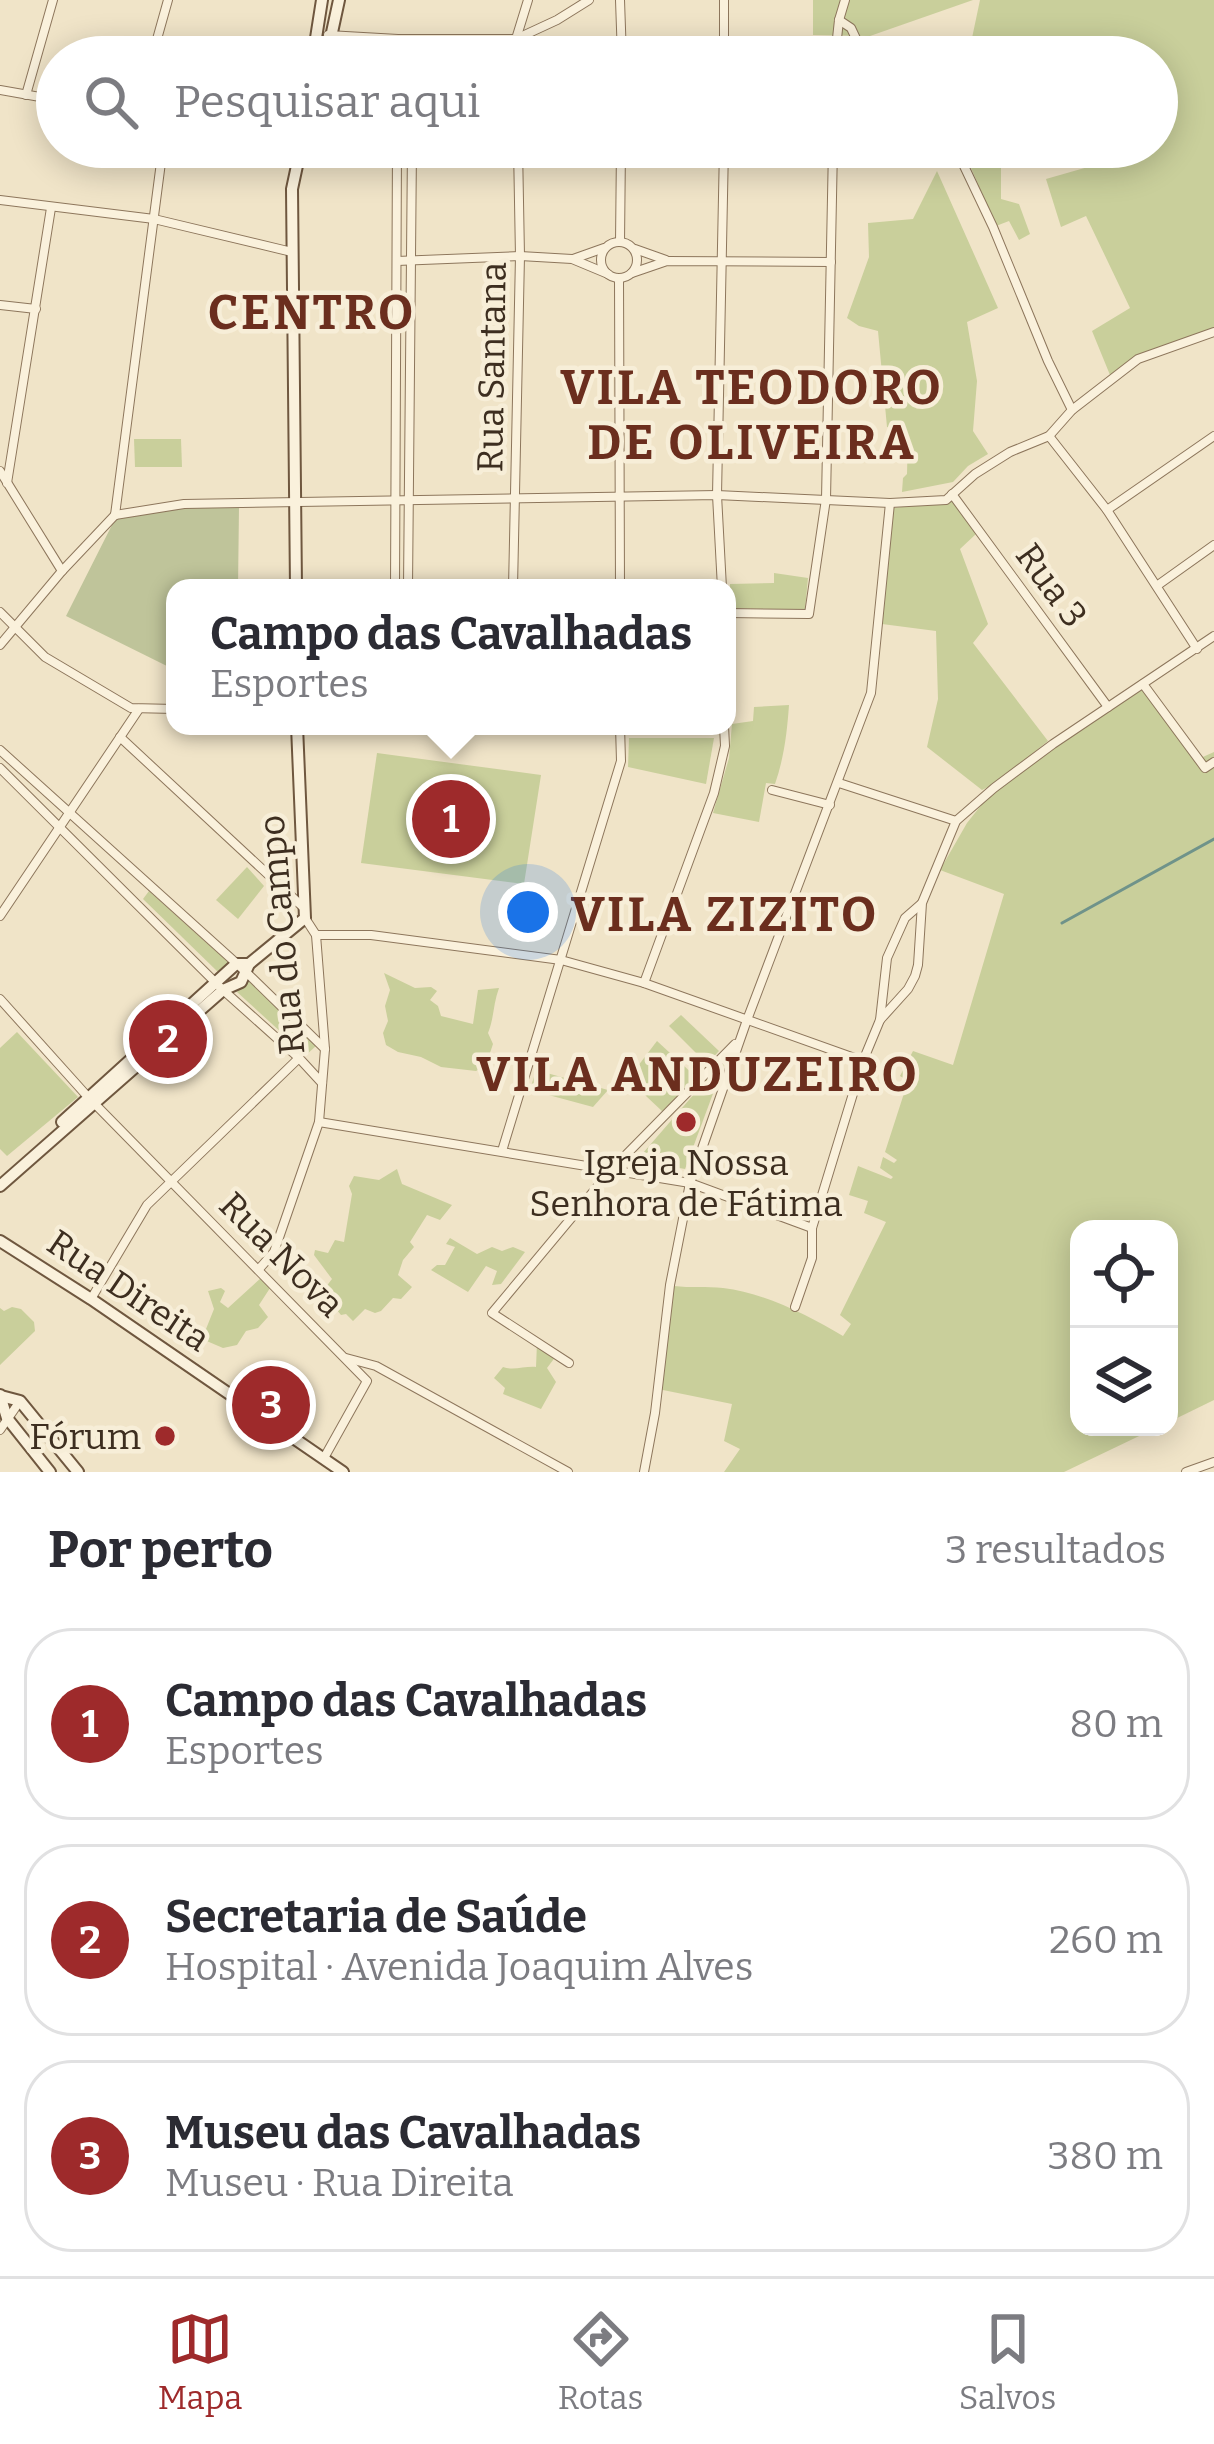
<!DOCTYPE html>
<html lang="pt">
<meta charset="utf-8">
<style>
body{margin:0;font-family:Bitter,serif;background:#f2f2f3;color:#2b2b33}
.controls{position:absolute;right:36px;bottom:36px;display:grid;overflow:hidden;border-radius:24px;box-shadow:0 6px 30px #0003}
.controls button{width:108px;height:108px;display:grid;place-items:center;padding:0;border:0;border-bottom:3px solid #e1e1e2;background:#fff;color:#2b2b33;font:60px sans-serif}
.you{position:absolute;left:528px;top:912px;width:42px;height:42px;margin:-30px;border:9px solid #fff;border-radius:50%;background:#1a73e8;box-shadow:0 0 0 18px #1a73e833}
.badge{display:grid;place-items:center;width:78px;height:78px;border-radius:50%;background:#9e2a2b;color:#fff;font-size:39px;font-weight:700}
.pin{position:absolute;translate:-50% -50%;border:6px solid #fff;box-shadow:0 3px 12px #0006}
.popup{position:absolute;left:166px;top:579px;width:570px;height:156px;box-sizing:border-box;display:grid;place-content:center;border-radius:24px;background:#fff;filter:drop-shadow(0 3px 9px #0005);font-size:39px;white-space:nowrap;color:#7c7c81}
.popup b{font-size:45px;color:#2b2b33}
.popup::after{content:'';position:absolute;left:50%;top:100%;margin-left:-24px;border:24px solid transparent;border-top-color:#fff}
.list{margin:0;padding:0;list-style:none}
h2{display:flex;justify-content:space-between;align-items:center;height:156px;margin:0;padding:0 48px;font-size:51px}
h2 small{font-size:39px;font-weight:400;color:#7c7c81}
.list li{display:grid;grid-template-columns:78px 1fr auto;gap:36px;align-items:center;box-sizing:border-box;height:192px;margin:0 24px 24px;padding:0 24px;border:3px solid #e1e1e2;border-radius:48px}
.list b{display:block;font-size:45px;white-space:nowrap}
.list p{margin:0;font-size:39px;white-space:nowrap;color:#7c7c81}
.list em{font-size:39px;font-style:normal;color:#7c7c81}
.icon{flex:none;width:66px;height:66px;fill:none;stroke:currentColor;stroke-width:2;stroke-linecap:round;stroke-linejoin:round}
.map{position:relative;flex:none;width:1214px;height:1472px;overflow:hidden}
.search{position:absolute;background:#fff;box-shadow:0 6px 30px #0003;left:36px;right:36px;top:36px;height:132px;display:flex;align-items:center;gap:30px;box-sizing:border-box;padding:0 42px;border-radius:66px;color:#7c7c81;font-size:45px}
.sheet{height:804px;background:#fff}
nav{display:flex;justify-content:space-around;align-items:center;box-sizing:border-box;height:168px;border-top:3px solid #e1e1e2;background:#fff;font-size:33px;color:#7c7c81}
nav a{display:grid;justify-items:center;gap:6px}
nav .on{color:#9e2a2b}
.map>svg:first-child{display:block}
.green{fill:#c9cf9b}
.cemetery{fill:#bfc49a}
.lines{fill:none;stroke-linecap:round;stroke-linejoin:round}
.stream{stroke:#6f938a;stroke-width:3}
.street-casing{stroke:#8d765c;stroke-width:10}
.secondary-casing{stroke:#6f573f;stroke-width:14}
.street{stroke:#faf1dc;stroke-width:8}
.secondary{stroke:#faf1dc;stroke-width:10}
.poi-dot{fill:#9e2a2b;stroke:#f7eed8;stroke-width:4.5}
.labels{text-anchor:middle;stroke-width:9;stroke-linejoin:round;paint-order:stroke}
.street-label{font-size:36px;fill:#3d2e20;stroke:#f7eed8}
.poi-label{font-size:36px;fill:#3d2e20;stroke:#f7eed8}
.district-label{font-size:48px;font-weight:bold;letter-spacing:3px;fill:#6b2e1e;stroke:#f7eed8}
</style>
<div class="map">
<svg width="1214" height="1472" viewBox="0 0 1214 1472">
<rect width="100%" height="100%" fill="#f0e4c8"/>
<g class="green">
<path d="M 813,0 L 973,0 L 870,36 L 813,35 Z"/>
<path d="M 980,0 L 1214,0 L 1214,328 L 1136,355 L 1110,375 L 1092,331 L 1130,308 L 1086,216 L 1061,227 L 1046,179 L 1102,163 L 1094,147 L 1157,147 L 1157,57 L 968,57 Z"/>
<path d="M 962,147 L 1001,147 L 1001,199 L 1019,204 L 1030,234 L 1019,240 L 1009,221 L 996,226 Z"/>
<path d="M 937,171 L 998,308 L 967,322 L 977,381 L 973,431 L 988,454 L 968,466 L 953,482 L 902,492 L 903,478 L 907,474 L 908,434 L 887,427 L 878,331 L 859,326 L 847,318 L 869,257 L 868,223 L 913,219 Z"/>
<path d="M 134,439 L 181,439 L 182,467 L 135,467 Z"/>
<path d="M 953,501 L 976,534 L 960,549 L 988,624 L 973,643 L 1048,741 L 996,783 L 982,790 L 927,747 L 938,699 L 936,631 L 882,624 L 893,508 Z"/>
<path d="M 774,573 L 808,578 L 805,610 L 729,608 L 730,584 L 774,583 Z"/>
<path d="M 1145,687 L 1196,760 L 1214,752 L 1214,1400 L 1169,1422 L 1169,1229 L 1079,1229 L 1079,1427 L 1158,1427 L 1064,1472 L 724,1472 L 740,1449 L 724,1441 L 732,1404 L 658,1389 L 674,1286 C 690,1288 707,1286 723,1288 C 765,1293 807,1315 843,1336 L 851,1324 L 840,1315 L 886,1222 L 864,1213 L 868,1201 L 849,1195 L 858,1166 L 891,1179 L 893,1177 L 880,1168 L 883,1157 L 894,1163 L 897,1160 L 885,1152 L 908,1081 L 900,1076 L 913,1051 L 953,1065 L 1004,894 L 940,870 L 967,823 L 994,789 L 1108,707 Z"/>
<path d="M 789,705 C 787,733 784,758 775,784 L 766,783 L 759,822 L 713,813 L 729,758 L 732,724 L 753,721 L 754,707 Z"/>
<path d="M 629,738 L 714,738 L 706,784 L 628,767 Z"/>
<path d="M 377,753 L 541,775 L 524,884 L 361,863 Z"/>
<path d="M 247,867 L 264,886 L 238,919 L 216,900 Z"/>
<path d="M 149,891 L 229,963 L 219,973 L 143,899 Z"/>
<path d="M 384,973 L 415,988 L 431,987 L 437,991 L 430,1000 L 438,1006 L 441,1016 L 473,1024 L 478,990 L 499,988 C 493,1004 494,1019 488,1033 L 493,1044 L 486,1065 L 476,1071 L 441,1067 L 421,1057 L 398,1052 L 386,1045 L 383,1033 L 388,1021 L 385,1006 L 390,990 Z"/>
<path d="M 248,980 L 316,1046 L 306,1055 L 237,992 Z"/>
<path d="M 681,1015 L 719,1051 L 707,1064 L 669,1026 Z"/>
<path d="M 17,1032 L 78,1097 L 7,1156 L 0,1149 L 0,1048 Z"/>
<path d="M 657,1041 L 696,1077 L 663,1112 L 628,1079 Z"/>
<path d="M 727,1056 L 685,1169 L 637,1160 Z"/>
<path d="M 536,1070 L 608,1090 L 593,1107 L 530,1090 Z"/>
<path d="M 397,1169 L 402,1184 L 452,1205 L 440,1220 L 427,1215 L 410,1242 L 414,1247 L 403,1260 L 398,1275 L 412,1287 L 401,1299 L 393,1298 L 381,1311 L 375,1313 L 365,1309 L 353,1321 L 346,1314 L 341,1315 L 322,1292 L 332,1279 L 314,1255 L 315,1250 L 328,1253 L 335,1240 L 344,1242 L 352,1194 L 349,1186 L 354,1176 L 379,1180 Z"/>
<path d="M 450,1238 L 477,1254 L 492,1247 L 502,1251 L 513,1247 L 525,1252 L 501,1284 L 492,1285 L 497,1271 L 486,1266 L 468,1292 L 431,1270 L 437,1265 L 445,1265 L 455,1247 L 446,1244 Z"/>
<path d="M 262,1277 L 272,1285 L 259,1305 L 268,1317 L 258,1328 L 246,1331 L 237,1345 L 223,1348 L 202,1339 L 214,1309 L 208,1291 L 221,1288 L 225,1291 L 220,1302 L 228,1308 Z"/>
<path d="M 12,1307 L 21,1309 L 34,1322 L 35,1331 L 0,1365 L 0,1308 L 4,1311 Z"/>
<path d="M 537,1343 L 556,1356 L 547,1368 L 556,1382 L 541,1409 L 503,1394 L 505,1388 L 494,1378 L 503,1367 C 513,1371 525,1366 536,1367 Z"/>
</g>
<path class="cemetery" d="M 185,507 L 239,507 L 238,588 L 175,588 L 175,670 L 66,616 L 115,519 Z"/>
<g class="lines">
<path class="stream" d="M 1062,923 L 1214,839"/>
<g class="street-casing">
<g id="street">
<path d="M 620,0 L 622,57"/>
<path d="M 839,20 L 851,28 L 859,45"/>
<path d="M 328,35 L 398,39 L 516,39 L 557,20 L 589,0"/>
<path d="M 412,39 L 412,57"/>
<path d="M 152,57 L 168,0"/>
<path d="M 398,57 L 398,39"/>
<path d="M 516,57 L 516,39 L 528,0"/>
<path d="M 724,57 L 724,0"/>
<path d="M 835,57 L 839,20 L 845,0"/>
<path d="M 839,57 L 859,45 L 875,57"/>
<path d="M 0,90 L 57,100"/>
<path d="M 26,95 L 53,0"/>
<path d="M 955,147 L 993,227 L 1048,361 L 1072,410"/>
<path d="M 0,200 L 154,219 L 292,252"/>
<circle cx="619" cy="260" r="18"/>
<path d="M 620,242 L 621,147"/>
<path d="M 635,249 L 666,260"/>
<path d="M 573,259 L 604,248"/>
<path d="M 397,261 L 520,256 L 572,259 L 608,274"/>
<path d="M 632,273 L 667,261 L 831,262"/>
<path d="M 619,278 L 620,588"/>
<path d="M 0,305 L 36,309"/>
<path d="M 1049,436 L 1107,510 L 1197,649"/>
<path d="M 0,471 L 62,571"/>
<path d="M 7,483 L 51,208"/>
<path d="M 952,494 L 1108,707"/>
<path d="M 1107,510 L 1214,436"/>
<path d="M 115,515 L 184,504 L 717,495 L 890,503 L 946,500 L 975,474 L 1010,452 L 1049,436 L 1072,410 L 1138,359 L 1214,332"/>
<path d="M 115,515 L 163,147"/>
<path d="M 1158,585 L 1214,545"/>
<path d="M 395,588 L 397,147"/>
<path d="M 408,588 L 412,147"/>
<path d="M 513,588 L 520,256 L 518,147"/>
<path d="M 722,588 L 717,495 L 724,147"/>
<path d="M 0,612 L 45,657 L 131,708 L 175,709"/>
<path d="M 727,613 L 809,614 L 826,499 L 833,147"/>
<path d="M 0,645 L 62,571 L 115,515"/>
<path d="M 1143,684 L 1205,768 L 1214,762"/>
<path d="M 120,737 L 303,907"/>
<path d="M 0,750 L 246,972 L 325,1049"/>
<path d="M 0,768 L 223,990 L 299,1058 L 322,1083"/>
<path d="M 839,783 L 956,821"/>
<path d="M 772,790 L 830,805"/>
<path d="M 0,916 L 139,709"/>
<path d="M 316,935 L 371,935 L 561,960 L 644,983 L 863,1061"/>
<path d="M 644,983 L 714,793 L 725,746 L 724,726"/>
<path d="M 0,999 L 88,1097 L 367,1381 L 324,1458"/>
<path d="M 880,1020 L 908,989 L 915,976 L 918,965 L 922,903 L 956,821 L 994,788 L 1053,744 L 1214,636"/>
<path d="M 319,1122 L 690,1183 L 812,1228"/>
<path d="M 502,1151 L 621,761 L 620,726"/>
<path d="M 259,1269 L 274,1252 L 319,1122 L 325,1049 L 316,935 L 305,918"/>
<path d="M 91,1299 L 147,1205 L 299,1058"/>
<path d="M 795,1307 L 812,1258 L 812,1228 L 863,1061 L 880,1020 L 887,958 L 905,918 L 921,904"/>
<path d="M 346,1358 L 376,1366 L 568,1472"/>
<path d="M 569,1363 L 492,1313 L 613,1168 L 735,1044"/>
<path d="M 0,1430 L 20,1401"/>
<path d="M 644,1472 L 655,1413 L 670,1285 L 690,1183 L 747,1020 L 871,693 L 890,503"/>
<path d="M 1186,1472 L 1214,1462"/>
</g>
</g>
<g class="secondary-casing">
<g id="secondary">
<path d="M 313,57 L 322,0"/>
<path d="M 322,57 L 331,37 L 339,0"/>
<path d="M 296,588 L 292,189 L 301,147"/>
<path d="M 62,1122 L 236,964 L 249,964"/>
<path d="M 0,1186 L 223,990 L 241,982 L 249,964 L 305,918 L 297,726"/>
<path d="M 0,1241 L 91,1299 L 343,1472"/>
<path d="M 0,1395 L 7,1418 L 50,1472"/>
<path d="M 1,1396 L 20,1401 L 78,1472"/>
</g>
</g>
<use href="#street" class="street"/>
<use href="#secondary" class="secondary"/>
</g>
<g class="poi-dot">
<circle cx="686" cy="1122" r="12"/>
<circle cx="165" cy="1436" r="12"/>
</g>
<g class="labels">
<g class="street-label">
<text transform="translate(491 367) rotate(-89)" y="13">Rua Santana</text>
<text transform="translate(1052 585) rotate(54)" y="13">Rua 3</text>
<text transform="translate(281 935) rotate(-95)" y="13">Rua do Campo</text>
<text transform="translate(282 1254) rotate(45)" y="13">Rua Nova</text>
<text transform="translate(129 1290) rotate(34)" y="13">Rua Direita</text>
</g>
<g class="poi-label">
<text x="686" y="1175">Igreja Nossa<tspan x="686" dy="41">Senhora de Fátima</tspan></text>
<text x="141" y="1449" text-anchor="end">Fórum</text>
</g>
<g class="district-label">
<text x="312" y="329">CENTRO</text>
<text x="752" y="404">VILA TEODORO<tspan x="752" dy="55">DE OLIVEIRA</tspan></text>
<text x="725" y="931">VILA ZIZITO</text>
<text x="698" y="1091">VILA ANDUZEIRO</text>
</g>
</g>
</svg>
<div class="controls">
<button><svg class="icon" aria-label="locate" viewBox="0 0 24 24"><circle cx="12" cy="12" r="6"/><path d="M12 2v4M12 18v4M2 12h4M18 12h4"/></svg></button>
<button><svg class="icon" aria-label="layers" viewBox="0 0 24 24"><path d="M12 4l9 5-9 5-9-5zM3 14l9 5 9-5"/></svg></button>
</div>
<div class="you"></div>
<div class="pin badge" style="left:451px;top:819px">1</div>
<div class="popup"><b>Campo das Cavalhadas</b>Esportes</div>
<div class="pin badge" style="left:168px;top:1039px">2</div>
<div class="pin badge" style="left:271px;top:1405px">3</div>
<div class="search"><svg class="icon" aria-label="search" viewBox="0 0 24 24"><circle cx="10" cy="10" r="6"/><path d="M15 15l6 6"/></svg>Pesquisar aqui</div>
</div>
<section class="sheet">
<h2>Por perto<small>3 resultados</small></h2>
<ul class="list">
<li><span class="badge">1</span><div><b>Campo das Cavalhadas</b><p>Esportes</p></div><em>80 m</em></li>
<li><span class="badge">2</span><div><b>Secretaria de Saúde</b><p>Hospital · Avenida Joaquim Alves</p></div><em>260 m</em></li>
<li><span class="badge">3</span><div><b>Museu das Cavalhadas</b><p>Museu · Rua Direita</p></div><em>380 m</em></li>
</ul>
</section>
<nav>
<a class="on"><svg class="icon" aria-label="map" viewBox="0 0 24 24"><path d="M3 6l6-2 6 2 6-2v14l-6 2-6-2-6 2zM9 4v14M15 6v14"/></svg>Mapa</a>
<a><svg class="icon" aria-label="directions" viewBox="0 0 24 24"><path d="M12 3l9 9-9 9-9-9zM9 14v-3h6M13 9l2 2-2 2"/></svg>Rotas</a>
<a><svg class="icon" aria-label="saved" viewBox="0 0 24 24"><path d="M7 4h10v16l-5-4-5 4z"/></svg>Salvos</a>
</nav>
